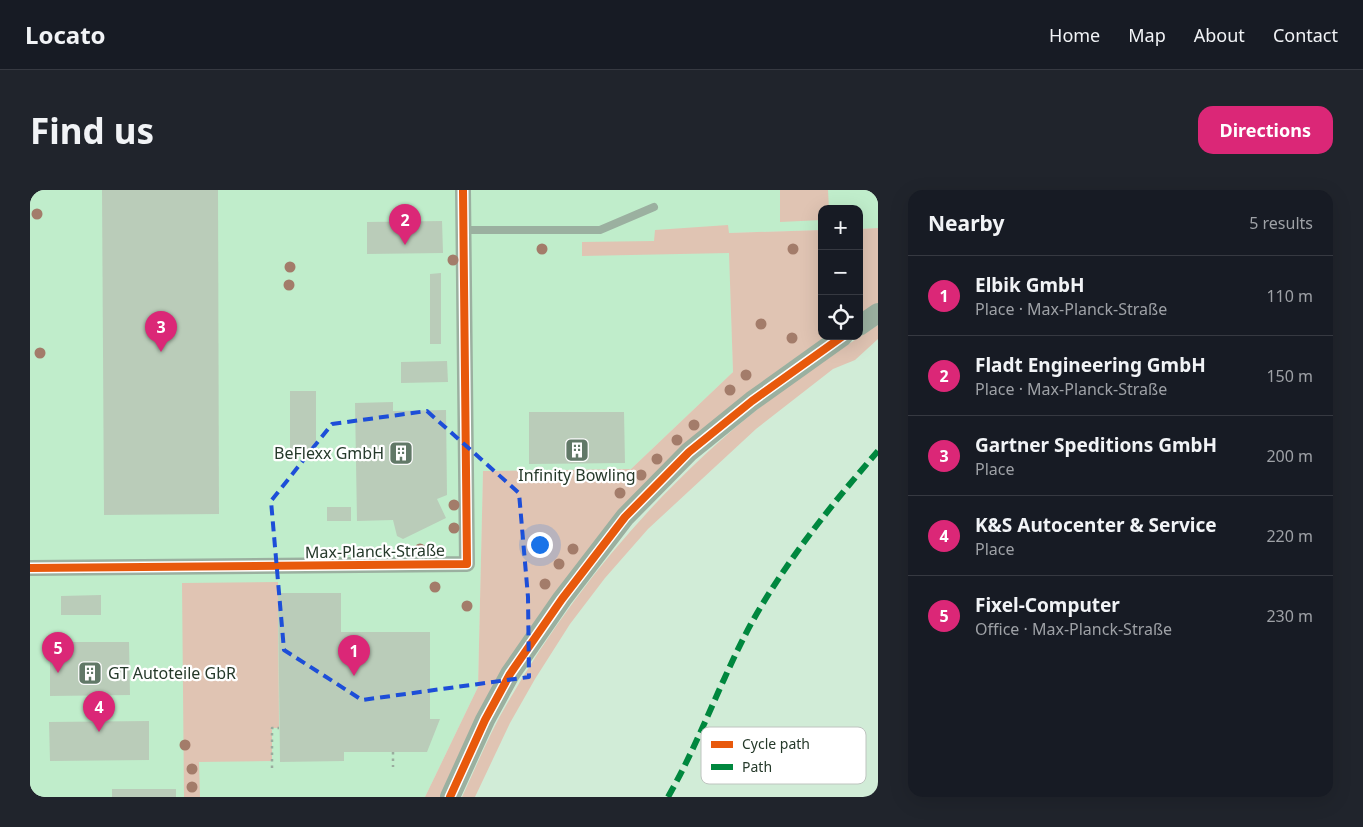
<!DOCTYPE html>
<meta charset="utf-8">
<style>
body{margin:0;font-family:"Noto Sans",sans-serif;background:#20242c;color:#f1f3f6}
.controls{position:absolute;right:15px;top:15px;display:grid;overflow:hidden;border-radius:10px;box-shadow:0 5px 20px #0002}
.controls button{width:45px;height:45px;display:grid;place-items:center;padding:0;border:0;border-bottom:1px solid #363941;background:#171b24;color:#f1f3f6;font:25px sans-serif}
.you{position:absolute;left:509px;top:354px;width:18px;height:18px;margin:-12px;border:4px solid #fff;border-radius:50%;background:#1a73e8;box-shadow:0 0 0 8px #1a73e833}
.badge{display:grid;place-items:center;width:32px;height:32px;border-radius:50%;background:#db2777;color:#fff;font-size:16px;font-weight:700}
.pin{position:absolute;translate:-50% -41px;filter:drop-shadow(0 1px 2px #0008)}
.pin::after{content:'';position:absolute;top:26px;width:18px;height:15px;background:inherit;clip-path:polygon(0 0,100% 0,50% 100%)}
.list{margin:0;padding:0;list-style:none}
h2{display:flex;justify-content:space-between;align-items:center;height:65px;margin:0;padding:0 20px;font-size:21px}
h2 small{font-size:16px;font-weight:400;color:#9ea1a6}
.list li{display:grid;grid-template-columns:32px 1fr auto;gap:15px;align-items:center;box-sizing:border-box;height:80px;padding:0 20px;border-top:1px solid #363941}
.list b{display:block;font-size:19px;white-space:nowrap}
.list p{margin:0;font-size:16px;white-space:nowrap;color:#9ea1a6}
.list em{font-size:16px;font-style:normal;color:#9ea1a6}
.icon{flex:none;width:28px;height:28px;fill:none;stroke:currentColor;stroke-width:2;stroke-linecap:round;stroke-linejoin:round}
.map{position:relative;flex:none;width:848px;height:607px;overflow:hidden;border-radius:15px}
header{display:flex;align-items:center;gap:30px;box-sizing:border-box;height:70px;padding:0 25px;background:#171b24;border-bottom:1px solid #363941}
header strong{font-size:24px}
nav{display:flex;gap:28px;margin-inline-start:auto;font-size:18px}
.intro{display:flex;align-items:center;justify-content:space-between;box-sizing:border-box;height:120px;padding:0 30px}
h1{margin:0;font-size:35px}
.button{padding:12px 22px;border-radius:15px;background:#db2777;color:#fff;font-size:18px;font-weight:700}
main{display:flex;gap:30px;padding:0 30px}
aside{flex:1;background:#171b24;border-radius:15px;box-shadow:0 5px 20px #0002}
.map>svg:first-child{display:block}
.built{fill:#c0edcb}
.green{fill:#e0c4b3}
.building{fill:#baccb9}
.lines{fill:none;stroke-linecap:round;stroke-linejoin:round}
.path{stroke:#9aac9e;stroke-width:2.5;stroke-dasharray:2.5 4;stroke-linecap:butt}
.service{stroke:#9bb0a0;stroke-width:8}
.minor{stroke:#9bb0a0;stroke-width:16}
.tertiary{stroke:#9bb0a0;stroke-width:20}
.quiet{stroke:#00873e;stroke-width:6;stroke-dasharray:12 6;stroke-linecap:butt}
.cycleway-casing{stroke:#fff;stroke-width:11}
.cycleway{stroke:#e8590c;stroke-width:8}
.tree{fill:#a37c6a}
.marked{fill:none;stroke:#1d4ed8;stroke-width:4;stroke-dasharray:10 6;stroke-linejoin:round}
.labels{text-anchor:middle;stroke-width:4.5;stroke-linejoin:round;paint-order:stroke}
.poi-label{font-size:16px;fill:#25392a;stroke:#fff;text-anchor:end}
.street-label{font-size:16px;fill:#25392a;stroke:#fff}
.key{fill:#fff;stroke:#bec4bf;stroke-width:1}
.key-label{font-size:14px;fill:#25392a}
</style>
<header>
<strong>Locato</strong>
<nav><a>Home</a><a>Map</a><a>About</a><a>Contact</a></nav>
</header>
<div class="intro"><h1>Find us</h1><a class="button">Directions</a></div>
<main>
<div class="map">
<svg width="848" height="607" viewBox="0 0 848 607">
<rect width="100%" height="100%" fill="#d1ecd7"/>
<path class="built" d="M 0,0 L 848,0 L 848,38 L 829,39 L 829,19 L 792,19 L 792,40 L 699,43 L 703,182 L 601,279 L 453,281 L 448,497 L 395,607 L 0,607 Z"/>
<g class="green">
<path d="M 750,0 L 798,0 L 799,19 L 792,19 L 792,30 L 750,32 Z"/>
<path d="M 698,35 L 699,43 L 792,40 L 792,146 L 798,146 L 754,176 L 683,232 L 583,331 L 413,607 L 395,607 L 448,497 L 453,281 L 601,279 L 703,182 L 699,63 L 552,66 L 552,52 L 624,51 L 625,40 Z"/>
<path d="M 848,38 L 848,113 L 829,126 L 829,39 Z"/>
<path d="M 848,135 L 848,149 L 825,170 L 803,179 L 726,239 L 618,339 L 575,388 L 540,434 L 505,489 L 480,533 L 445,607 L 432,607 C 447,575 460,542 478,512 C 545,396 634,292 739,210 C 774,183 811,159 848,135 Z"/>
<path d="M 248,392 L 249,538 L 242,538 L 242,571 L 169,572 L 170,607 L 154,607 L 152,393 Z"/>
</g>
<g class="building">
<path d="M 72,0 L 188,0 L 189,324 L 74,325 Z"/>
<path d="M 412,31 L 413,63 L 337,64 L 337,32 Z"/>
<path d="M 411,83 L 411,154 L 400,154 L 400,84 Z"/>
<path d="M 417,171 L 418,192 L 371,193 L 371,172 Z"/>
<rect x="260" y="201" width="26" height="64"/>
<path d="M 363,212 L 363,221 L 416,220 L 417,305 L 407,309 L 416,328 L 373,349 L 367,346 L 363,330 L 327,331 L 325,213 Z"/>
<path d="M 499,222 L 594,222 L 595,273 L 499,274 Z"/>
<rect x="297" y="317" width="24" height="14"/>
<path d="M 248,403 L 311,403 L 311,442 L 400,442 L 400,529 L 410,529 L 397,562 L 314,562 L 314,571 L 250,572 Z"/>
<path d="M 71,405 L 71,425 L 31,425 L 31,406 Z"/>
<path d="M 42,452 L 99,452 L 100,505 L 20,506 L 20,461 L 43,461 Z"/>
<path d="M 119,531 L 119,570 L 20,571 L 19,532 Z"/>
<rect x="82" y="599" width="64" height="8"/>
</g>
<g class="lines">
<g class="path">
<path d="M 363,562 L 363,577"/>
<path d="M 242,578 L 242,538 L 249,538"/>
</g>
<path class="service" d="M 433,40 L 570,40 L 624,17"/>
<path class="minor" d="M 0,378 L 437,374 L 433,0"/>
<g class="tertiary">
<path d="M 829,136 L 848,123"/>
<path d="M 420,607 L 455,530 L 480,484 L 532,409 L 595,327 L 659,262 L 722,211 L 813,146"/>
</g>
<path class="quiet" d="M 638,607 C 670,551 691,489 722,432 C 757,370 801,315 848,261"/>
<g class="cycleway-casing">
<g id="cycleway">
<path d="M 0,378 L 437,374 L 433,0"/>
<path d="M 420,607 L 455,530 L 480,484 L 532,409 L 595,327 L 659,262 L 722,211 L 813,146"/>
</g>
</g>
<use href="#cycleway" class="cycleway"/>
</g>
<g class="tree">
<circle cx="7" cy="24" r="5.5"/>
<circle cx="512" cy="59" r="5.5"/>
<circle cx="763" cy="59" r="5.5"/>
<circle cx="423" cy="70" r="5.5"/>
<circle cx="260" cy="77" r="5.5"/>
<circle cx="259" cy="95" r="5.5"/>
<circle cx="731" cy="134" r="5.5"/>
<circle cx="762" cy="148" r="5.5"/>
<circle cx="10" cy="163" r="5.5"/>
<circle cx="716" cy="185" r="5.5"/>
<circle cx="700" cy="200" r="5.5"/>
<circle cx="664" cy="235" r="5.5"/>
<circle cx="647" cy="250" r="5.5"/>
<circle cx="627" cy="269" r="5.5"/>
<circle cx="611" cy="285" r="5.5"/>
<circle cx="590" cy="303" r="5.5"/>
<circle cx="424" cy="315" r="5.5"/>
<circle cx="424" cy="338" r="5.5"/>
<circle cx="390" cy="359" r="5.5"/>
<circle cx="543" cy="359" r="5.5"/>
<circle cx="529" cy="374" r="5.5"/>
<circle cx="515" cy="394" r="5.5"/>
<circle cx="405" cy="397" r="5.5"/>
<circle cx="437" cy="416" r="5.5"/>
<circle cx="155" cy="555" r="5.5"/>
<circle cx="162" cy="579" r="5.5"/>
<circle cx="162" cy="597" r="5.5"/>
</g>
<path class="marked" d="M 397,221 L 489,303 L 498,407 L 499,487 L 332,510 L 254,460 L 241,311 L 302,234 Z"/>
<defs>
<g id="building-square" transform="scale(1.25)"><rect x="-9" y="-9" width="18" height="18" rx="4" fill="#617867" stroke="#fff"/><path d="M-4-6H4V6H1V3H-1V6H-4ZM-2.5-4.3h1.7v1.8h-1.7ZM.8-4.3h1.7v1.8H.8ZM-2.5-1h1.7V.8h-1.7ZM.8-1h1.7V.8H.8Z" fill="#fff"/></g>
</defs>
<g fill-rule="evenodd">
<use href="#building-square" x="547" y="260"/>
<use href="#building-square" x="371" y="263"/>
<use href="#building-square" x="60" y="483"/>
</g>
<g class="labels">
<g class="poi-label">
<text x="354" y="269">BeFlexx GmbH</text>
<text x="547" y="291" text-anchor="middle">Infinity Bowling</text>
<text x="78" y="489" text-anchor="start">GT Autoteile GbR</text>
</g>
<g class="street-label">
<text transform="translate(345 361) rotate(-1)" y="6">Max-Planck-Straße</text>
</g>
</g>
<rect x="671" y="537" width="165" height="57" rx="8" class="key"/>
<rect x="681" y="551" width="22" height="7" fill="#e8590c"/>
<rect x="681" y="574" width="22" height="6" fill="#00873e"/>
<g class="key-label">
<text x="712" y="559">Cycle path</text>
<text x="712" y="582">Path</text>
</g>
</svg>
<div class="controls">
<button>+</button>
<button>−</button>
<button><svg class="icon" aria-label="locate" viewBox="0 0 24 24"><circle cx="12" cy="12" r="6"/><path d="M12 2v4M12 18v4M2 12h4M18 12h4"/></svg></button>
</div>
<div class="you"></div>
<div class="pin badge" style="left:324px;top:486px">1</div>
<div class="pin badge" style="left:375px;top:55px">2</div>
<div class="pin badge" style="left:131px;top:162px">3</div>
<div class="pin badge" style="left:69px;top:542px">4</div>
<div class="pin badge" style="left:28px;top:483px">5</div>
</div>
<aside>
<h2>Nearby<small>5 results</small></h2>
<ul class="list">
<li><span class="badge">1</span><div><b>Elbik GmbH</b><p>Place · Max-Planck-Straße</p></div><em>110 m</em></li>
<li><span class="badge">2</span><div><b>Fladt Engineering GmbH</b><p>Place · Max-Planck-Straße</p></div><em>150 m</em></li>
<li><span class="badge">3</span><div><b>Gartner Speditions GmbH</b><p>Place</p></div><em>200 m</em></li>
<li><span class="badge">4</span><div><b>K&amp;S Autocenter &amp; Service</b><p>Place</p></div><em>220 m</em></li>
<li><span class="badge">5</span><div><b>Fixel-Computer</b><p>Office · Max-Planck-Straße</p></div><em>230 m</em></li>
</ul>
</aside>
</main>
